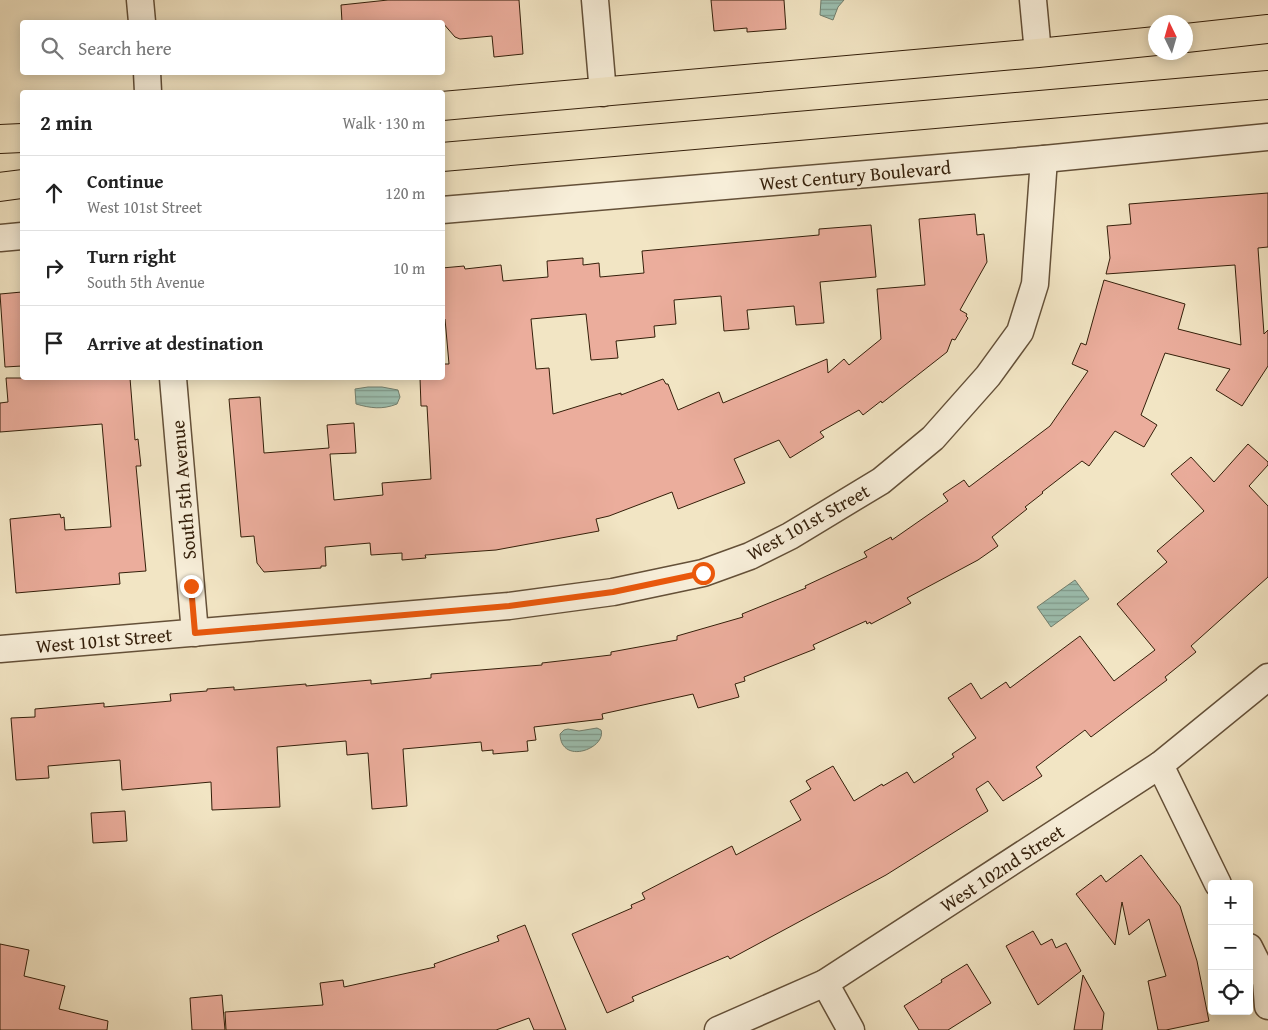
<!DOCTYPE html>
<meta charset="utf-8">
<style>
body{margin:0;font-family:"Gentium Book Plus",serif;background:#f2f2f2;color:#222}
.controls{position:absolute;right:15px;bottom:15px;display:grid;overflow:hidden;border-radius:5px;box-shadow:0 2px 12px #0003}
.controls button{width:45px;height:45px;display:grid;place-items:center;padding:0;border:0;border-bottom:1px solid #e0e0e0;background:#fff;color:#222;font:25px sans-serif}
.compass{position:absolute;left:1148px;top:15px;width:45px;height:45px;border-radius:50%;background:#fff;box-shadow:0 2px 12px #0003;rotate:355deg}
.stop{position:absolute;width:15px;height:15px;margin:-11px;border:4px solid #ea580c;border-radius:50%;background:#fff}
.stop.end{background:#ea580c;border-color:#fff;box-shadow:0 1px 5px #0008}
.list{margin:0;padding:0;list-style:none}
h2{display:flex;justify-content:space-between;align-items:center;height:65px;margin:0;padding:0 20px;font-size:21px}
h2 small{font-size:16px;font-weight:400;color:#767676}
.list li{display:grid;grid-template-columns:32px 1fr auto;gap:15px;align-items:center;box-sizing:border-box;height:75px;padding:0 20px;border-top:1px solid #e0e0e0}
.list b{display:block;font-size:19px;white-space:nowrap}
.list p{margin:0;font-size:16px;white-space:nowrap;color:#767676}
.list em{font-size:16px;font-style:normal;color:#767676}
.icon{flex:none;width:28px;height:28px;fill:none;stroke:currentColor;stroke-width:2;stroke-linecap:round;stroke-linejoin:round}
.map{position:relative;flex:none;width:1268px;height:1030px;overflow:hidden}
.search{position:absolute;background:#fff;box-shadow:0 2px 12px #0003;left:20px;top:20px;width:425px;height:55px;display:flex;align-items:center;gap:12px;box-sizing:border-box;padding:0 18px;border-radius:5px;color:#767676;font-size:19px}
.panel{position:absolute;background:#fff;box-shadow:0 2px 12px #0003;left:20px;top:90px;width:425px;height:290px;border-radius:5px}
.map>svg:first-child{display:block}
.water{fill:url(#water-rules);stroke:#727f6e}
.building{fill:#ebad9c;stroke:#341f0a}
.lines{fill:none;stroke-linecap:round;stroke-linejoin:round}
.street-casing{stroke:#645038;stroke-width:29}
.primary-casing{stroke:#341f0a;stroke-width:30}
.street{stroke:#f7eed9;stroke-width:26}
.primary{stroke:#f2e5c4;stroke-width:28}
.route{stroke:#ea580c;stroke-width:6}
.labels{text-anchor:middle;stroke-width:4;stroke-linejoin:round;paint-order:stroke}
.street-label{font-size:19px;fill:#341f0a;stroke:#f7eed9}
</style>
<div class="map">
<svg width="1268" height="1030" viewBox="0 0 1268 1030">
<defs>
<pattern id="water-rules" width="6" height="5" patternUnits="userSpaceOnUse" patternTransform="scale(1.25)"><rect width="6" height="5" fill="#9cbfb0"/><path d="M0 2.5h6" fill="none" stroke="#809b8d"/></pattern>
</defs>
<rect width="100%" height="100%" fill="#f2e5c4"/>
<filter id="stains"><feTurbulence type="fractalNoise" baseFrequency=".004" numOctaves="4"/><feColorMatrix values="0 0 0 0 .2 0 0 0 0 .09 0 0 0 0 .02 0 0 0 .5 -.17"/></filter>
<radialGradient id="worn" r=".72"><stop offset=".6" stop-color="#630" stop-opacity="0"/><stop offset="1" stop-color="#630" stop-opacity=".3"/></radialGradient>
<g class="water">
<path d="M 821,0 L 844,0 L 838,7 L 833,20 L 820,15 Z"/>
<path d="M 368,387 L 382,387 L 398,390 L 400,397 L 397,404 C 382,410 370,408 356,404 L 355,389 Z"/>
<path d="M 1075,580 L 1089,599 L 1051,627 L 1037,607 Z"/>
<path d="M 597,728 L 601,730 C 607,748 561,766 560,734 L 564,730 L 568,729 L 579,731 Z"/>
</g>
<g class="building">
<path d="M 388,0 L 519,0 L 523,54 L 494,57 L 492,36 L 460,39 L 455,37 L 442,22 L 342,22 L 341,5 Z"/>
<path d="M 711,0 L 784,0 L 786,29 L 747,32 L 747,28 L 714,31 Z"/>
<path d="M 1268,193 L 1268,247 L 1258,248 L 1264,334 L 1268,330 L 1268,366 L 1242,406 L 1216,390 L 1230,369 L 1165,353 L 1141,415 L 1157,425 L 1144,447 L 1115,431 L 1089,466 L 1082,461 L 1042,492 L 1043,493 L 1025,507 L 1027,509 L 992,537 L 998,546 L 978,560 L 907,598 L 911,603 L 871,624 L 870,622 L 867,624 L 866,621 L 813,645 L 815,649 L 744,677 L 745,681 L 735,684 L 739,697 L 698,708 L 693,694 L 602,714 L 603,719 L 534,727 L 536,740 L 527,741 L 528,751 L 493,754 L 493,750 L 482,751 L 481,742 L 403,749 L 407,806 L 372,809 L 368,753 L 347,755 L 346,741 L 277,747 L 280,807 L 212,810 L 211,782 L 122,790 L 120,760 L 48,766 L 49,778 L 16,780 L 11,718 L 35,717 L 35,709 L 104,703 L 104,707 L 171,701 L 170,694 L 207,691 L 207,689 L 234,687 L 234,690 L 306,684 L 306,686 L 371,680 L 371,684 L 431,678 L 431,674 L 542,665 L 542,663 L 611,655 L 611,652 L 677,640 L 677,636 L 743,617 L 742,614 L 806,588 L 805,586 L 867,557 L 864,552 L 891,537 L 892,540 L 948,501 L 943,494 L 964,480 L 969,487 L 1050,426 L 1088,371 L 1072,364 L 1081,343 L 1086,345 L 1104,280 L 1185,304 L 1178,329 L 1241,345 L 1235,265 L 1106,274 L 1110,258 L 1107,226 L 1131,224 L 1129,204 Z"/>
<path d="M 975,214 L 977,235 L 984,234 L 987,262 L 960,310 L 967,314 L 966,316 L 968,318 L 955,340 L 952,339 L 947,352 L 882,403 L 881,401 L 863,415 L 859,410 L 820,432 L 824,437 L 790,458 L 779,440 L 734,459 L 745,483 L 678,509 L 672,492 L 609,516 L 596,519 L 599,531 L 496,550 L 425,555 L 426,558 L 402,560 L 402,553 L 371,555 L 370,543 L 325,547 L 326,566 L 321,566 L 321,568 L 264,572 L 257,563 L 254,536 L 241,537 L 229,399 L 260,397 L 264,453 L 329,448 L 327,425 L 354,423 L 356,453 L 330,454 L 334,500 L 383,495 L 382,483 L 431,479 L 427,406 L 421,406 L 420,378 L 442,378 L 442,364 L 449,364 L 445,319 L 442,320 L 442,268 L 464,266 L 465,269 L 501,265 L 503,281 L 548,277 L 547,261 L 583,258 L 583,265 L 599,263 L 600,277 L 644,273 L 642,251 L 819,235 L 819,229 L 871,225 L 876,277 L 820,282 L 824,323 L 796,325 L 794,306 L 747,310 L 749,329 L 724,331 L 721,296 L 674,300 L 676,324 L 654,326 L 655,337 L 616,341 L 618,358 L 591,360 L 586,314 L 531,319 L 536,369 L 549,368 L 553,414 L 621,393 L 621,395 L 663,379 L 666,384 L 668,384 L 678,410 L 719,392 L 723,403 L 827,359 L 828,373 L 844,359 L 849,365 L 881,339 L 877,289 L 925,285 L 919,219 Z"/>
<path d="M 22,292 L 22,366 L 5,367 L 0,294 Z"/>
<path d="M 6,378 L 130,378 L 135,440 L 138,439 L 141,466 L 136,466 L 146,571 L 119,573 L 120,584 L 16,593 L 10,519 L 60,514 L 61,518 L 64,517 L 65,530 L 111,527 L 102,424 L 0,432 L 0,403 L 8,402 Z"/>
<path d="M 1248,444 L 1268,462 L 1268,465 L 1249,486 L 1268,506 L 1268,577 L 1191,646 L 1196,652 L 1165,677 L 1167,680 L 1091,737 L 1085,730 L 1036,767 L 1042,776 L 1003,801 L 988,781 L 976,789 L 988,811 L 886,875 L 730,959 L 728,956 L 632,997 L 634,1001 L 607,1013 L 572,934 L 632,908 L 631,905 L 645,899 L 642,893 L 732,846 L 736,855 L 801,820 L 790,801 L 811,789 L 806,781 L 833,766 L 854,801 L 882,784 L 883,786 L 907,772 L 914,783 L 954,757 L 952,754 L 976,738 L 948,698 L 971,683 L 981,699 L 1006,682 L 1010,688 L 1080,636 L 1114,681 L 1155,650 L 1117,604 L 1167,562 L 1157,551 L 1204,511 L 1171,474 L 1191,457 L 1214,482 Z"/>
<path d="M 125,811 L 127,841 L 93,843 L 91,813 Z"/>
<path d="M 1141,855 L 1180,906 L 1197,961 L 1209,1021 L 1166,1030 L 1158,1030 L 1148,981 L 1166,976 L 1149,919 L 1129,935 L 1122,902 L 1115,945 L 1076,894 L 1101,875 L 1106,882 Z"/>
<path d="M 525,925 L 566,1030 L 534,1030 L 529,1018 L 496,1030 L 226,1030 L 225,1012 L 323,1005 L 320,983 L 343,980 L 344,987 L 435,967 L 434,964 L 499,941 L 497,936 Z"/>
<path d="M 1033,931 L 1041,945 L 1052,939 L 1056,948 L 1066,943 L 1081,971 L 1038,1005 L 1006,946 Z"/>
<path d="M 0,944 L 29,950 L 24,976 L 65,986 L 59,1009 L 108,1021 L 107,1030 L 0,1030 Z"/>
<path d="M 967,964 L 991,1003 L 948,1030 L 919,1030 L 904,1006 L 942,982 L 941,980 Z"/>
<path d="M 1083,975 L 1104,1013 L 1102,1030 L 1074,1030 Z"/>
<path d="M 222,995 L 225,1030 L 192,1030 L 190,998 Z"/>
</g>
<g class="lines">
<g class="street-casing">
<g id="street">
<path d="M 140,0 L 142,22"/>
<path d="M 595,0 L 603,93"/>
<path d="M 1033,0 L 1038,53"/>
<path d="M 147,72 L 148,92"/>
<path d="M 442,210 L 1044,159 L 1268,137"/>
<path d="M 0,238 L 22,236"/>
<path d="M 173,378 L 195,633"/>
<path d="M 0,649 L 509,606 L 613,592 L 703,573 L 750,556 L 790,536 L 881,481 L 933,438 L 988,376 L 1020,332 L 1035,284 L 1044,159"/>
<path d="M 1160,765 L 1218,884"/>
<path d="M 1249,947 L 1266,981 L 1268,1006"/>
<path d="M 825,983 L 851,1030"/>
<path d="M 718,1030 L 825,983 L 1160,765 L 1268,677"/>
</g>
</g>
<g class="primary-casing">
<g id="primary">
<path d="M 1186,38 L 1268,29"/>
<path d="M 442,106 L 1038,53 L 1156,41"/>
<path d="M 0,139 L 22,138"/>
<path d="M 442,157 L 1268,85"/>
<path d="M 0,187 L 22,184"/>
</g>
</g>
<use href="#street" class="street"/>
<use href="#primary" class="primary"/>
</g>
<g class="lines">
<path class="route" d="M 191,586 L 195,633 L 509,606 L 613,592 L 703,573"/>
</g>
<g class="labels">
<g class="street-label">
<text transform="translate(855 175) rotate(-5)" y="7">West Century Boulevard</text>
<text transform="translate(183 490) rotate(-95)" y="7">South 5th Avenue</text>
<text transform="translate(808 522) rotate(-29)" y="7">West 101st Street</text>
<text transform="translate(104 640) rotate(-5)" y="7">West 101st Street</text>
<text transform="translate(1002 868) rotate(-33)" y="7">West 102nd Street</text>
</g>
</g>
<rect width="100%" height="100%" filter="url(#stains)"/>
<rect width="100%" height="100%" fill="url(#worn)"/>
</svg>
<div class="controls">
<button>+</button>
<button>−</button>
<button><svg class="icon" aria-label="locate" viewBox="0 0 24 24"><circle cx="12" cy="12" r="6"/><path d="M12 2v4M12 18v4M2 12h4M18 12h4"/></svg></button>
</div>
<svg class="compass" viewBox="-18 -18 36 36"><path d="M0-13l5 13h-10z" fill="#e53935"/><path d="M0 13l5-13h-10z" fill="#767676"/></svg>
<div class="stop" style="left:703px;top:573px"></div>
<div class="stop end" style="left:191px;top:586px"></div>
<div class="search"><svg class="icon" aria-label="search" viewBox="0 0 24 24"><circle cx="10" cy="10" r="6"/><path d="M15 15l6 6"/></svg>Search here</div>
<section class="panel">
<h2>2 min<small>Walk · 130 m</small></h2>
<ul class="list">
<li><svg class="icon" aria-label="ahead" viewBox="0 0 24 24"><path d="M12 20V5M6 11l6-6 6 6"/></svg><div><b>Continue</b><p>West 101st Street</p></div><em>120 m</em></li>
<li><svg class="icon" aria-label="right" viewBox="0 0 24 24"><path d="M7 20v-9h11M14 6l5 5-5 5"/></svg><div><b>Turn right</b><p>South 5th Avenue</p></div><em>10 m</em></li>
<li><svg class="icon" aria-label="arrive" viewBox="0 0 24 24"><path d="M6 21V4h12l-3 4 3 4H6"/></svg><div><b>Arrive at destination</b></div></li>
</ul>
</section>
</div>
